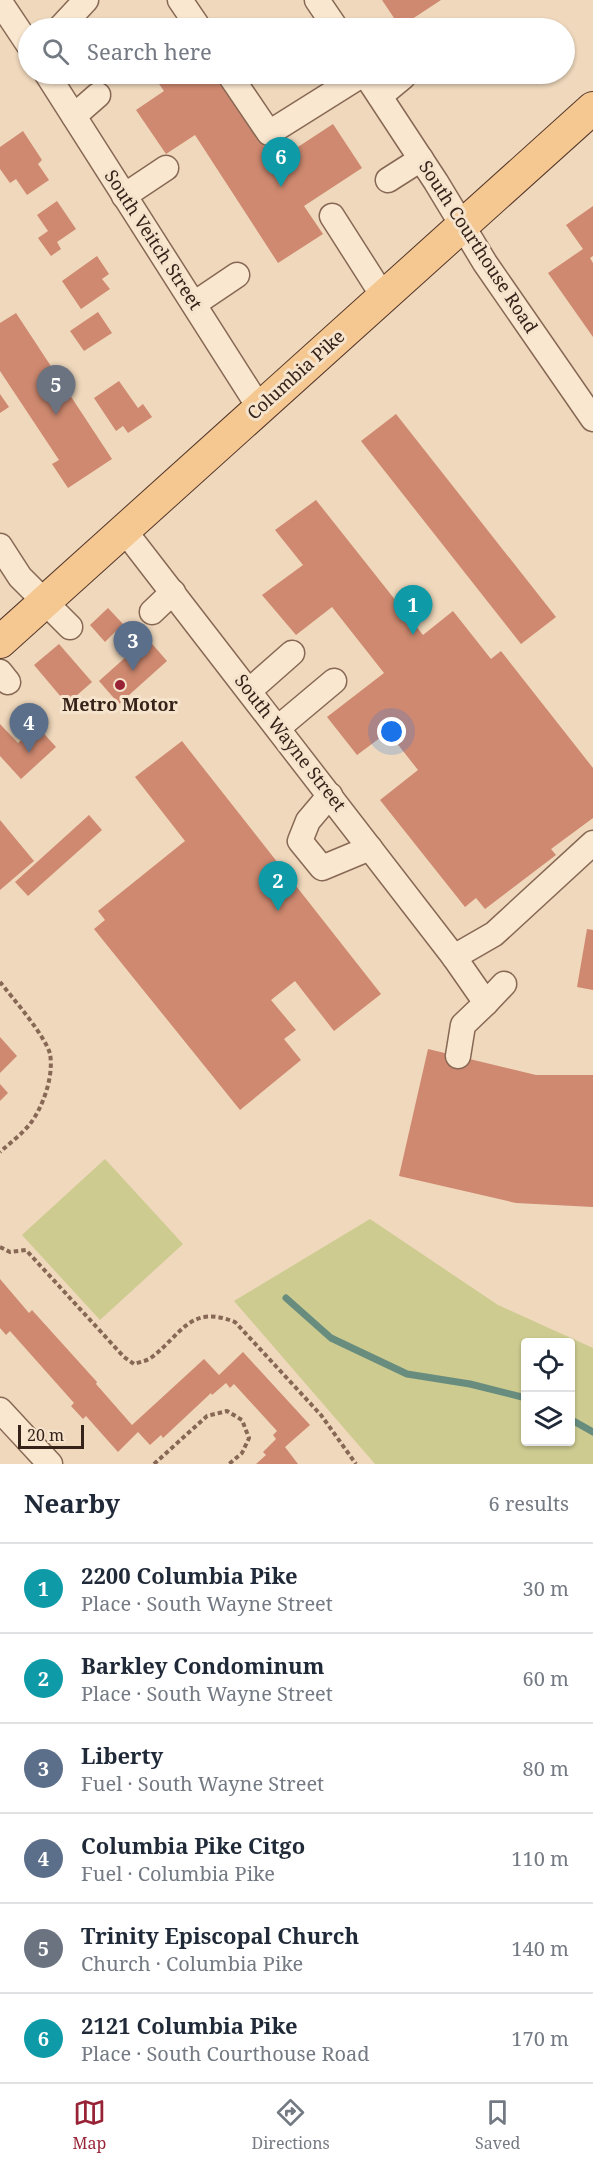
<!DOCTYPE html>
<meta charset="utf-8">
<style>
body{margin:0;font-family:"Noto Serif",serif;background:#f6f6f7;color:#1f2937}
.controls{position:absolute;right:18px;bottom:18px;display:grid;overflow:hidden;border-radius:6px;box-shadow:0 2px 4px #0004}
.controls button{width:54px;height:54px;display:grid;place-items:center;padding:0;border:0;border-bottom:2px solid #e0e1e3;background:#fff;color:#1f2937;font:30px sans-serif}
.scale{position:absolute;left:18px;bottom:15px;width:66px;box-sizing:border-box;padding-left:6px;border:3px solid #35231a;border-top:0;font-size:16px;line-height:21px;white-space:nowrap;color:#35231a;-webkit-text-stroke:4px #f6e3cc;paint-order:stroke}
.you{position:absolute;left:392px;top:732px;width:21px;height:21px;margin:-15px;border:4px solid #fff;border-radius:50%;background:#1a73e8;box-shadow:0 0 0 9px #1a73e833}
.badge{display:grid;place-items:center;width:39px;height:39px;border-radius:50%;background:#982336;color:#fff;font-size:20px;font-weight:700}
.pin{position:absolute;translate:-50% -50px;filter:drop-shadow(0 2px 3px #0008)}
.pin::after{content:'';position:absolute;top:32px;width:21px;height:18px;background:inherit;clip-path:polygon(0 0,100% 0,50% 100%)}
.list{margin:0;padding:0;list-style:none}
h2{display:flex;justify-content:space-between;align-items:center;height:78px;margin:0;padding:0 24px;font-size:26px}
h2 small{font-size:20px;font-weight:400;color:#747a83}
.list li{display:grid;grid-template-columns:39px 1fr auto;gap:18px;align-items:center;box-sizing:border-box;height:90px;padding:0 24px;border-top:2px solid #e0e1e3}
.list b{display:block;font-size:22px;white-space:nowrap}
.list p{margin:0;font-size:20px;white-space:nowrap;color:#747a83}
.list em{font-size:20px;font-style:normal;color:#747a83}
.icon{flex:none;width:33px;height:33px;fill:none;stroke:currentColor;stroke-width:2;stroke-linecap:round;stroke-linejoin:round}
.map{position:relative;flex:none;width:593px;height:1464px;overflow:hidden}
.search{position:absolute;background:#fff;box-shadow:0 2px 4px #0004;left:18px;right:18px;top:18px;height:66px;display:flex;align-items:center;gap:15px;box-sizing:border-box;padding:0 21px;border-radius:33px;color:#747a83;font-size:22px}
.sheet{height:618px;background:#fff}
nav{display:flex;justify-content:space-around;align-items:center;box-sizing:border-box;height:84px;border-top:2px solid #e0e1e3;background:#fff;font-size:16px;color:#747a83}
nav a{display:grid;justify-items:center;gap:3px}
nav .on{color:#982336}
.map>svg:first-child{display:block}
.green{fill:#cdcb90;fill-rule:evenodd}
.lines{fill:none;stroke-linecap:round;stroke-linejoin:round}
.stream{stroke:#688d7e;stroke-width:7}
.building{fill:#cf8970}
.minor-casing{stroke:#876855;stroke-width:27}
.major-casing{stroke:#54372a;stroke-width:34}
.path{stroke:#876855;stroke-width:4;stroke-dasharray:4.5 3;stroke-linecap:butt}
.minor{stroke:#fae7cf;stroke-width:24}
.major{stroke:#f5c791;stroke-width:32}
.poi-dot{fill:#982336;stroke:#f6e3cc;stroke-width:2}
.labels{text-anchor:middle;stroke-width:6;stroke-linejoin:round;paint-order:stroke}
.street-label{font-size:18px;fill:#35231a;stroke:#f6e3cc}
.poi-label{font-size:18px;font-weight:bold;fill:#35231a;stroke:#f6e3cc}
</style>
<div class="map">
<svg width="593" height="1464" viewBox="0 0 593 1464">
<rect width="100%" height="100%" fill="#efd8bc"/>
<g class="green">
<path d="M 105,1159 L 183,1244 L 100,1320 L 22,1235 Z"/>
<path d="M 370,1219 L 498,1305 L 593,1348 L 593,1464 L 375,1464 L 234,1301 ZM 570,1342 L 570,1442 L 526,1442 L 526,1342 Z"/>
</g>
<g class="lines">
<g class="stream">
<path d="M 286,1298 L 331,1338 L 407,1374 L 470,1384 L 526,1398"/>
<path d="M 570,1419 L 593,1432"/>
</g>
</g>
<g class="building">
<path d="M 382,0 L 441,0 L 400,27 Z"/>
<path d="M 152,74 L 216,74 L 275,162 L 333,124 L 362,168 L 304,206 L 323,234 L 278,263 L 195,135 L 166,154 L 136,110 L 164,91 Z"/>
<path d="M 23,131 L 42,160 L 38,164 L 49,180 L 27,195 L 16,179 L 10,183 L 0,169 L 0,147 Z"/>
<path d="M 57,201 L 76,229 L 57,242 L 61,249 L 51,256 L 38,238 L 48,231 L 37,215 Z"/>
<path d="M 593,206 L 593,256 L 590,258 L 593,263 L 593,337 L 548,273 L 583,249 L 566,225 Z"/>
<path d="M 97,256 L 109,274 L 102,279 L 110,289 L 81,309 L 62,281 Z"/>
<path d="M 98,312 L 112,333 L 84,351 L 70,331 Z"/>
<path d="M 16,313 L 112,459 L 68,488 L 52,464 L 59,460 L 0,371 L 0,323 Z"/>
<path d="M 119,381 L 138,408 L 143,404 L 152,417 L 128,433 L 123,426 L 116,431 L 94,398 Z"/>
<path d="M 0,394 L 9,407 L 0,413 Z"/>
<path d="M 396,414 L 556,617 L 521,644 L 361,441 Z"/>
<path d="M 316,500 L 423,635 L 453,611 L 491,659 L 501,651 L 593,768 L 593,818 L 551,849 L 556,855 L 485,909 L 476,898 L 465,907 L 380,800 L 418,770 L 388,732 L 357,755 L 327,717 L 384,673 L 332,607 L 296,635 L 262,595 L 303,565 L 275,530 Z"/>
<path d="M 108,608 L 123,624 L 105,642 L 90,625 Z"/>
<path d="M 147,638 L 167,661 L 119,704 L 99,681 Z"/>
<path d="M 59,644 L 92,682 L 67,704 L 34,665 Z"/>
<path d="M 0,724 L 18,743 L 37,726 L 56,747 L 21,779 L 0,756 Z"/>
<path d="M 182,741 L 381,994 L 334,1031 L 295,981 L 271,1000 L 296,1030 L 284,1039 L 301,1060 L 240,1110 L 94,929 L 105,920 L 98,911 L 185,841 L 135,777 Z"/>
<path d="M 89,815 L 102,830 L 28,896 L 15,882 Z"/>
<path d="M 0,820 L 34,861 L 0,890 Z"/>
<path d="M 587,929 L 593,930 L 593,990 L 577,987 Z"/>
<path d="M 0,1037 L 17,1056 L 0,1073 Z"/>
<path d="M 428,1049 L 536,1075 L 593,1075 L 593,1207 L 516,1203 L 399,1176 Z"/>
<path d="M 0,1084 L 8,1093 L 0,1101 Z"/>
<path d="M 0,1279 L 29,1313 L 32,1310 L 97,1382 L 96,1384 L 132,1425 L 204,1359 L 219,1375 L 243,1352 L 310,1425 L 285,1447 L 298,1464 L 256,1464 L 266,1455 L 263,1452 L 276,1439 L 273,1435 L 277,1431 L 234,1384 L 230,1388 L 226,1383 L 212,1395 L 211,1393 L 163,1438 L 161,1435 L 150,1445 L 138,1432 L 118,1452 L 86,1416 L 83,1419 L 71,1406 L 74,1403 L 10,1331 L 6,1335 L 0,1328 Z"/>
</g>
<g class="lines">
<g class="minor-casing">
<g id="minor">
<path d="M 180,0 L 199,28"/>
<path d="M 317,0 L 336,28"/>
<path d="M 0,2 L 28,44"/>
<path d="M 60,28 L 86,0"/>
<path d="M 47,74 L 259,407"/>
<path d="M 229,74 L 269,133 L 363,74"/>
<path d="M 365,74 L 436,182 L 485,263 L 593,419"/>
<path d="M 380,96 L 403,77"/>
<path d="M 74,116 L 98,95"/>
<path d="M 388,180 L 421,159"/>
<path d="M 124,196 L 166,168"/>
<path d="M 332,216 L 383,296"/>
<path d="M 194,304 L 237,275"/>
<path d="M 124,530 L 454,957 L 486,1003 L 463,1025 L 458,1056"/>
<path d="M 0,546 L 20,577 L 70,627"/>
<path d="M 152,612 L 173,592"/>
<path d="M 0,672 L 8,682"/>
<path d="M 249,691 L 292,653"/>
<path d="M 278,728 L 334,681"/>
<path d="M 330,795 L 308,821 L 300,841 L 322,868 L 370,848"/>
<path d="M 454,957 L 494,934 L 593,843"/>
<path d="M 486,1003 L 504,984"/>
<path d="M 0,1410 L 50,1464"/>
</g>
</g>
<g class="major-casing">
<path id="major" d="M 0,642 L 593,108"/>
</g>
<g class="path">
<path d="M 0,982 C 12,997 46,1037 50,1054 C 54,1076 43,1107 30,1124 C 22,1134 10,1143 0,1152"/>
<path d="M 0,1247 L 10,1252 L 26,1250 L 124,1357 L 134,1364 C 140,1362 147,1361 152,1357 C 182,1334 190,1304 235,1322 L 321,1415 L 356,1464"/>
<path d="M 154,1464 L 207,1416 L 227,1411 L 242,1420 L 249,1438 L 242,1453 L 229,1464"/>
</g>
<use href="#minor" class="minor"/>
<use href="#major" class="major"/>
</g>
<circle class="poi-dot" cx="120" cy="685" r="6"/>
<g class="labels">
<g class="street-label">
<text transform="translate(153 240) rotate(57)" y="6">South Veitch Street</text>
<text transform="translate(478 247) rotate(57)" y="6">South Courthouse Road</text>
<text transform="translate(296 375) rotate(-42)" y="6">Columbia Pike</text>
<text transform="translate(290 743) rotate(52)" y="6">South Wayne Street</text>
</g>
<g class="poi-label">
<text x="120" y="711">Metro Motor</text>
</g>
</g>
</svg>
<div class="controls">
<button><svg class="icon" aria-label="locate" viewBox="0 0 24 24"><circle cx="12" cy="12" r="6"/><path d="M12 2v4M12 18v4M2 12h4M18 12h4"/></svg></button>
<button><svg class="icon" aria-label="layers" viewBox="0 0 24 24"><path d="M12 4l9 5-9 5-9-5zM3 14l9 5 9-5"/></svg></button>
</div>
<div class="scale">20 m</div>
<div class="you"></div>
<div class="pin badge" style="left:413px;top:635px;background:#0f9aa8">1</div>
<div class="pin badge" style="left:278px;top:911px;background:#0f9aa8">2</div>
<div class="pin badge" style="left:133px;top:671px;background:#5c6f8a">3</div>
<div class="pin badge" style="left:29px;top:753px;background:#5c6f8a">4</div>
<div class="pin badge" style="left:56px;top:415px;background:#6b7280">5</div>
<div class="pin badge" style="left:281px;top:187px;background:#0f9aa8">6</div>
<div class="search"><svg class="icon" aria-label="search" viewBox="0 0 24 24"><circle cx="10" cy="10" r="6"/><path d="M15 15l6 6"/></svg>Search here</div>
</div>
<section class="sheet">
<h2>Nearby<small>6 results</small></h2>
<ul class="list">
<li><span class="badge" style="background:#0f9aa8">1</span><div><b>2200 Columbia Pike</b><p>Place · South Wayne Street</p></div><em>30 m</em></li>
<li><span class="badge" style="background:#0f9aa8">2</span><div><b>Barkley Condominum</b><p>Place · South Wayne Street</p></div><em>60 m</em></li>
<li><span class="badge" style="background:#5c6f8a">3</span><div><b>Liberty</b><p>Fuel · South Wayne Street</p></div><em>80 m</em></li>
<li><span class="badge" style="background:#5c6f8a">4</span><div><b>Columbia Pike Citgo</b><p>Fuel · Columbia Pike</p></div><em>110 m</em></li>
<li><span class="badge" style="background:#6b7280">5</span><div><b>Trinity Episcopal Church</b><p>Church · Columbia Pike</p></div><em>140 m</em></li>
<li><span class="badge" style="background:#0f9aa8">6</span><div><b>2121 Columbia Pike</b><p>Place · South Courthouse Road</p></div><em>170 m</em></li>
</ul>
</section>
<nav>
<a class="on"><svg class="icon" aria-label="map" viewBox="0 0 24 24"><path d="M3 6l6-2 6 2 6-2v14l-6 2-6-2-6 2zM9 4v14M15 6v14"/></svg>Map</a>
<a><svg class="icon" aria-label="directions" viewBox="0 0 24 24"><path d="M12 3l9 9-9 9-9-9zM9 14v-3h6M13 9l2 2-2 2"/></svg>Directions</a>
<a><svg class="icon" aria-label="saved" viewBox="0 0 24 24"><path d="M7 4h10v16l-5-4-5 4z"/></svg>Saved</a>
</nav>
